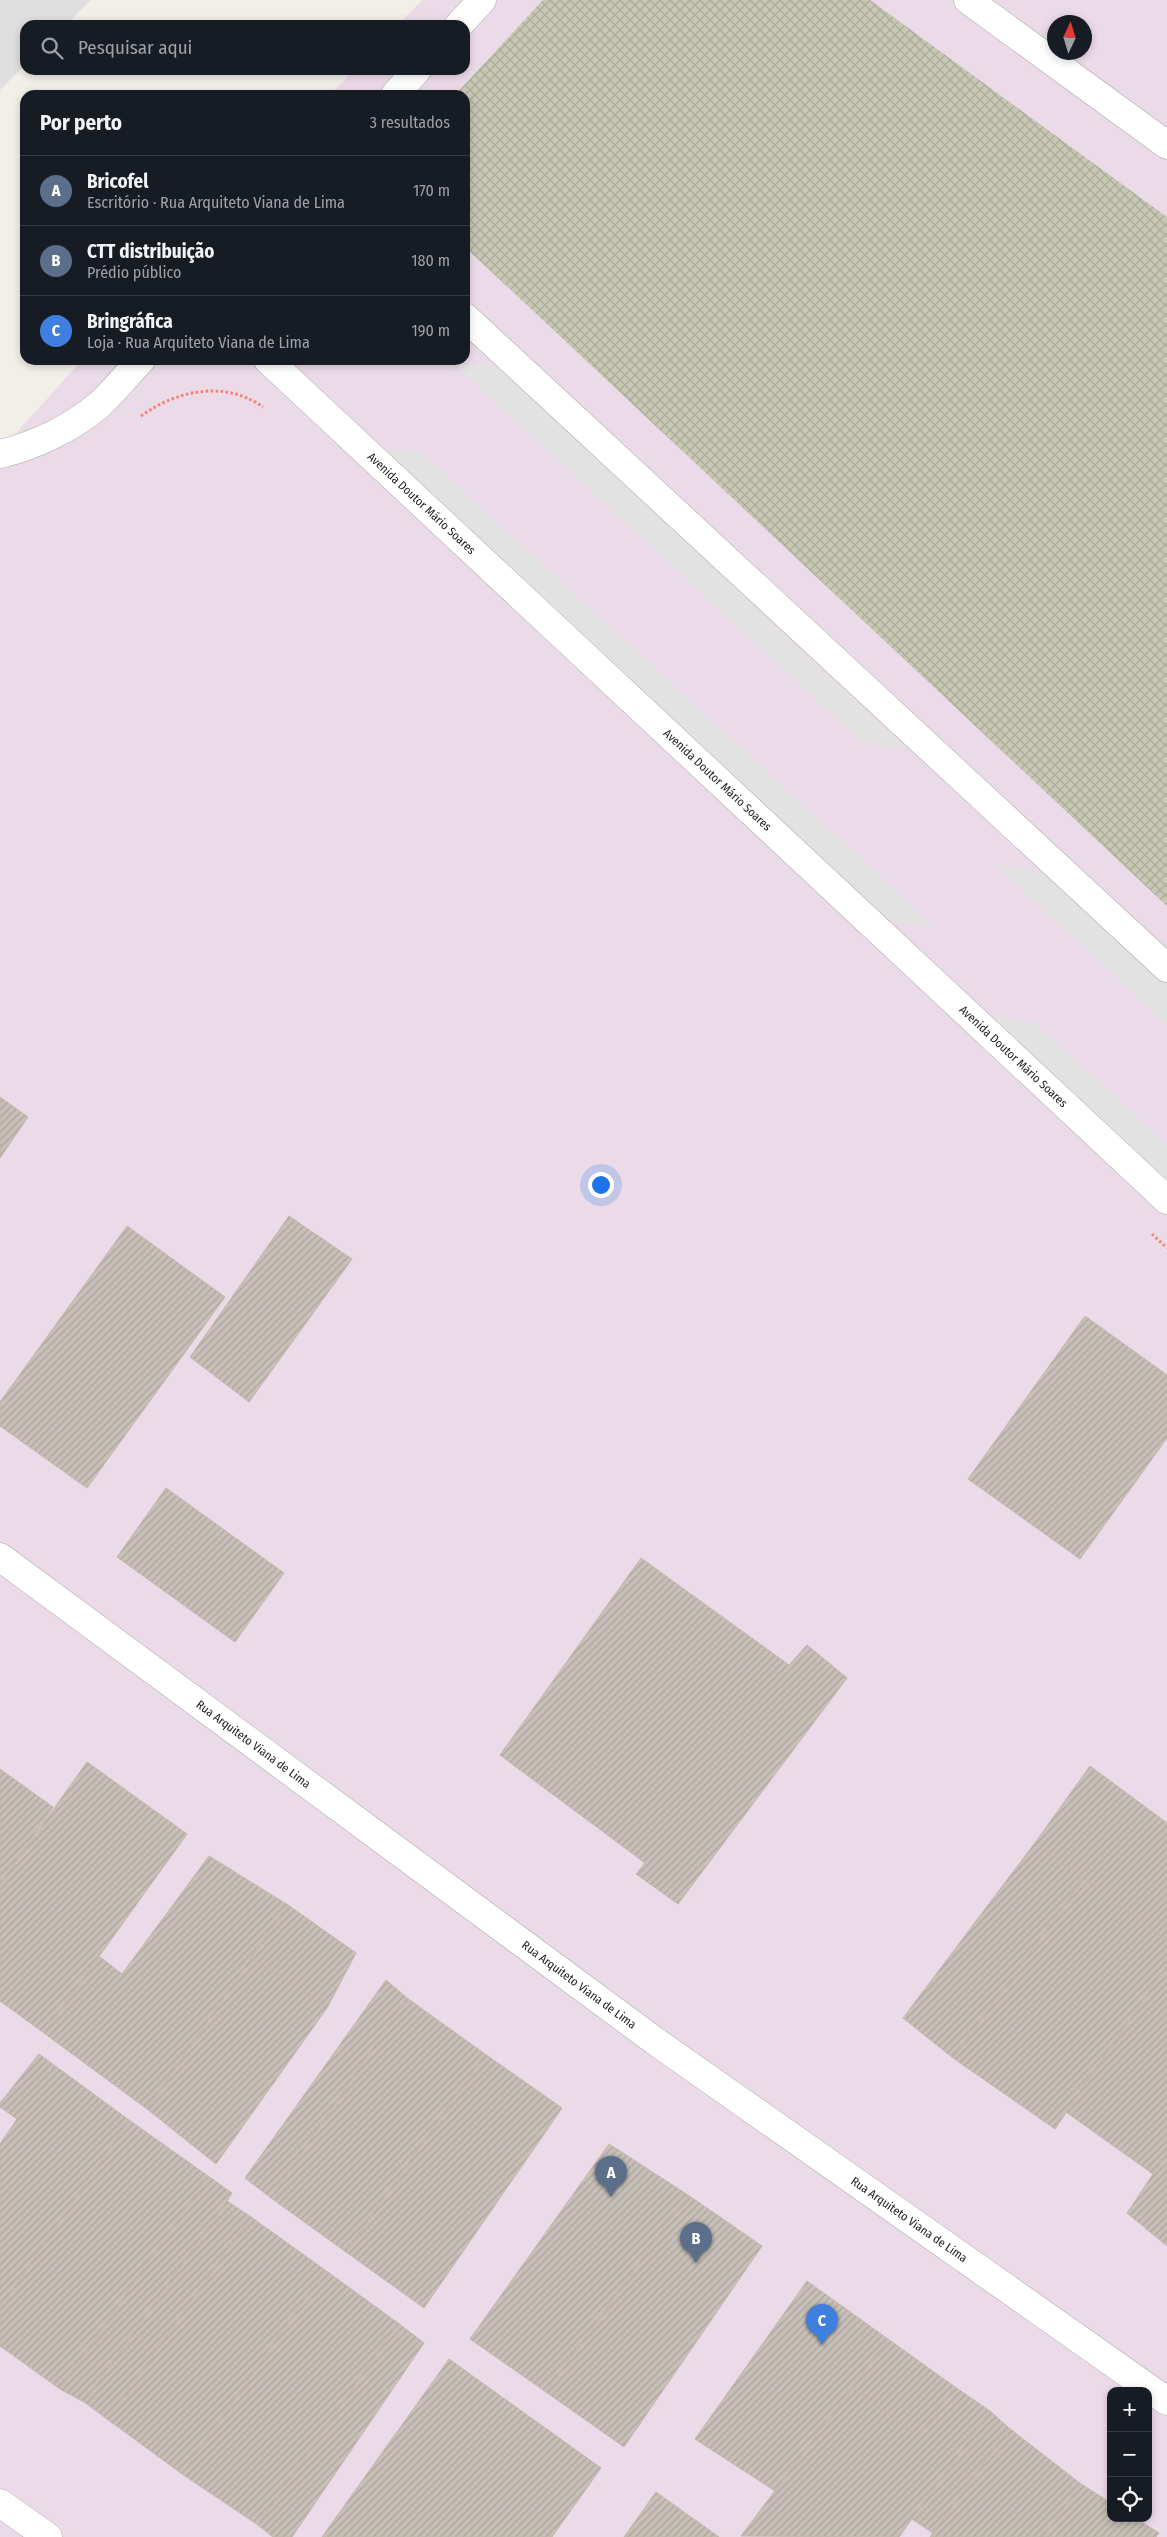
<!DOCTYPE html>
<html lang="pt">
<meta charset="utf-8">
<style>
body{margin:0;font-family:"Fira Sans Condensed",sans-serif;background:#20242c;color:#f1f3f6}
.controls{position:absolute;right:15px;bottom:15px;display:grid;overflow:hidden;border-radius:10px;box-shadow:0 2px 8px #0003}
.controls button{width:45px;height:45px;display:grid;place-items:center;padding:0;border:0;border-bottom:1px solid #363941;background:#171b24;color:#f1f3f6;font:25px sans-serif}
.compass{position:absolute;left:1047px;top:15px;width:45px;height:45px;border-radius:50%;background:#171b24;box-shadow:0 2px 8px #0003;rotate:4deg}
.you{position:absolute;left:600px;top:1184px;width:18px;height:18px;margin:-12px;border:4px solid #fff;border-radius:50%;background:#1a73e8;box-shadow:0 0 0 8px #1a73e833}
.badge{display:grid;place-items:center;width:32px;height:32px;border-radius:50%;background:#1a73e8;color:#fff;font-size:16px;font-weight:700}
.pin{position:absolute;translate:-50% -41px;filter:drop-shadow(0 1px 2px #0008)}
.pin::after{content:'';position:absolute;top:26px;width:18px;height:15px;background:inherit;clip-path:polygon(0 0,100% 0,50% 100%)}
.list{margin:0;padding:0;list-style:none}
h2{display:flex;justify-content:space-between;align-items:center;height:65px;margin:0;padding:0 20px;font-size:21px}
h2 small{font-size:16px;font-weight:400;color:#9ea1a6}
.list li{display:grid;grid-template-columns:32px 1fr auto;gap:15px;align-items:center;box-sizing:border-box;height:70px;padding:0 20px;border-top:1px solid #363941}
.list b{display:block;font-size:19px;white-space:nowrap}
.list p{margin:0;font-size:16px;white-space:nowrap;color:#9ea1a6}
.list em{font-size:16px;font-style:normal;color:#9ea1a6}
.icon{flex:none;width:28px;height:28px;fill:none;stroke:currentColor;stroke-width:2;stroke-linecap:round;stroke-linejoin:round}
.map{position:relative;flex:none;width:1167px;height:2537px;overflow:hidden}
.search{position:absolute;background:#171b24;box-shadow:0 2px 8px #0003;left:20px;top:20px;width:450px;height:55px;display:flex;align-items:center;gap:12px;box-sizing:border-box;padding:0 18px;border-radius:15px;color:#9ea1a6;font-size:19px}
.panel{position:absolute;background:#171b24;box-shadow:0 2px 8px #0003;left:20px;top:90px;width:450px;height:275px;border-radius:15px}
.map>svg:first-child{display:block}
.residential{fill:#e0dfdf}
.industrial{fill:#ebdbe8;fill-rule:evenodd}
.construction{fill:url(#construction-cross-hatch)}
.parking{fill:#e2e2e2}
.building{fill:url(#building-hatch);stroke:#c4b6ab}
.lines{fill:none;stroke-linecap:round;stroke-linejoin:round}
.street-casing{stroke:#a9a9a9;stroke-width:29}
.path{stroke:#fa8072;stroke-width:3;stroke-dasharray:2.5 2.5;stroke-linecap:butt}
.street{stroke:#fff;stroke-width:28}
.labels{text-anchor:middle;stroke-width:4.5;stroke-linejoin:round;paint-order:stroke}
.street-label{font-size:12px;fill:#222;stroke:#fff}
</style>
<div class="map">
<svg width="1167" height="2537" viewBox="0 0 1167 2537">
<defs>
<pattern id="construction-cross-hatch" width="8" height="8" patternUnits="userSpaceOnUse" patternTransform="scale(1.25)"><rect width="8" height="8" fill="#c7c7b4"/><path d="M0 0l8 8M0 8l8-8" fill="none" stroke="#abab9a"/></pattern>
<pattern id="building-hatch" width="6" height="6" patternUnits="userSpaceOnUse" patternTransform="scale(1.25)"><rect width="6" height="6" fill="#c7bfb8"/><path d="M-1 1l2-2M0 6l6-6M5 7l2-2" fill="none" stroke="#aba49e"/></pattern>
</defs>
<rect width="100%" height="100%" fill="#f2efe9"/>
<path class="residential" d="M 0,0 L 91,0 L 66,25 L 25,25 L 25,65 L 0,90 Z"/>
<path class="industrial" d="M 422,0 L 1167,0 L 1167,2537 L 0,2537 L 0,451 L 82,360 L 465,360 L 465,95 L 330,95 L 354,70 L 465,70 L 465,25 L 398,25 ZM 1054,22 L 1084,22 L 1084,52 L 1054,52 ZM 1111,2391 L 1148,2391 L 1148,2518 L 1111,2518 Z"/>
<path class="construction" d="M 543,0 L 870,0 L 1167,217 L 1167,906 L 465,247 L 465,95 L 455,95 Z"/>
<g class="parking">
<path d="M 454,364 L 497,366 L 908,751 L 862,742 Z"/>
<path d="M 383,449 L 421,452 L 935,927 L 887,920 Z"/>
<path d="M 994,864 L 1045,874 L 1167,988 L 1167,1025 Z"/>
<path d="M 992,1015 L 1035,1023 L 1167,1145 L 1167,1179 Z"/>
</g>
<g class="building">
<path d="M 0,1097 L 28,1117 L 0,1158 Z"/>
<path d="M 289,1216 L 352,1259 L 249,1402 L 190,1357 Z"/>
<path d="M 127,1226 L 225,1297 L 87,1488 L 0,1426 L 0,1402 Z"/>
<path d="M 1085,1316 L 1167,1375 L 1167,1438 L 1080,1559 L 968,1479 Z"/>
<path d="M 166,1488 L 284,1573 L 235,1642 L 117,1557 Z"/>
<path d="M 641,1558 L 789,1665 L 807,1645 L 847,1678 L 678,1904 L 636,1874 L 645,1863 L 500,1755 Z"/>
<path d="M 87,1762 L 187,1834 L 44,2033 L 0,2001 L 0,1884 Z"/>
<path d="M 1090,1766 L 1167,1823 L 1167,1941 L 1034,1844 Z"/>
<path d="M 0,1769 L 53,1807 L 0,1884 Z"/>
<path d="M 1034,1844 L 1084,1878 L 953,2058 L 903,2018 Z"/>
<path d="M 209,1856 L 288,1905 L 147,2109 L 44,2033 L 99,1956 L 122,1974 Z"/>
<path d="M 1084,1878 L 1167,1941 L 1167,1965 L 1055,2129 L 953,2058 Z"/>
<path d="M 288,1905 L 356,1953 L 327,2008 L 251,1958 Z"/>
<path d="M 251,1958 L 327,2008 L 216,2164 L 147,2109 Z"/>
<path d="M 1167,1965 L 1167,2153 L 1153,2174 L 1066,2112 Z"/>
<path d="M 386,1980 L 407,1998 L 271,2198 L 245,2178 Z"/>
<path d="M 407,1998 L 485,2054 L 346,2252 L 271,2198 Z"/>
<path d="M 39,2054 L 129,2120 L 0,2308 L 0,2144 L 17,2119 L 0,2107 L 0,2103 Z"/>
<path d="M 485,2054 L 562,2108 L 424,2308 L 346,2252 Z"/>
<path d="M 129,2120 L 208,2176 L 60,2389 L 0,2346 L 0,2308 Z"/>
<path d="M 609,2144 L 688,2195 L 546,2392 L 470,2339 Z"/>
<path d="M 1167,2153 L 1167,2246 L 1127,2213 Z"/>
<path d="M 208,2176 L 232,2193 L 227,2201 L 84,2402 L 60,2389 Z"/>
<path d="M 688,2195 L 762,2246 L 624,2447 L 546,2392 Z"/>
<path d="M 227,2201 L 251,2217 L 107,2419 L 84,2402 Z"/>
<path d="M 251,2217 L 325,2270 L 182,2474 L 107,2419 Z"/>
<path d="M 325,2270 L 398,2323 L 258,2525 L 182,2474 Z"/>
<path d="M 807,2281 L 888,2339 L 775,2491 L 695,2439 Z"/>
<path d="M 398,2323 L 424,2343 L 292,2537 L 273,2537 L 258,2525 Z"/>
<path d="M 888,2339 L 955,2387 L 918,2436 L 852,2388 Z"/>
<path d="M 449,2359 L 601,2468 L 552,2537 L 322,2537 Z"/>
<path d="M 955,2387 L 990,2411 L 899,2537 L 741,2536 L 852,2388 L 918,2436 Z"/>
<path d="M 990,2411 L 1009,2428 L 933,2533 L 912,2519 Z"/>
<path d="M 1009,2428 L 1081,2484 L 1043,2537 L 930,2537 Z"/>
<path d="M 1081,2484 L 1111,2503 L 1111,2518 L 1135,2518 L 1159,2533 L 1156,2537 L 1043,2537 Z"/>
<path d="M 656,2492 L 719,2537 L 624,2537 Z"/>
</g>
<g class="lines">
<g class="street-casing">
<g id="street">
<path d="M 968,0 L 1167,145"/>
<path d="M 459,25 L 482,0"/>
<path d="M 395,95 L 417,70"/>
<path d="M 465,317 L 1167,968"/>
<path id="s1" d="M 268,360 L 1167,1200"/>
<path d="M 0,454 C 34,446 72,428 99,405 C 114,391 127,375 141,360"/>
<path id="s2" d="M 0,1557 L 655,2041 L 1167,2401"/>
<path d="M 0,2503 L 48,2537"/>
</g>
</g>
<g class="path">
<path d="M 141,416 C 177,390 225,380 263,407"/>
<path d="M 1152,1234 L 1167,1248"/>
</g>
<use href="#street" class="street"/>
</g>
<g class="labels">
<g class="street-label">
<text dy="4" stroke="none"><textPath href="#s1" startOffset="210">Avenida Doutor Mário Soares</textPath></text>
<text dy="4" stroke="none"><textPath href="#s1" startOffset="615">Avenida Doutor Mário Soares</textPath></text>
<text dy="4" stroke="none"><textPath href="#s1" startOffset="1020">Avenida Doutor Mário Soares</textPath></text>
<text dy="4" stroke="none"><textPath href="#s2" startOffset="315">Rua Arquiteto Viana de Lima</textPath></text>
<text dy="4" stroke="none"><textPath href="#s2" startOffset="720">Rua Arquiteto Viana de Lima</textPath></text>
<text dy="4" stroke="none"><textPath href="#s2" startOffset="1125">Rua Arquiteto Viana de Lima</textPath></text>
</g>
</g>
</svg>
<div class="controls">
<button>+</button>
<button>−</button>
<button><svg class="icon" aria-label="locate" viewBox="0 0 24 24"><circle cx="12" cy="12" r="6"/><path d="M12 2v4M12 18v4M2 12h4M18 12h4"/></svg></button>
</div>
<svg class="compass" viewBox="-18 -18 36 36"><path d="M0-13l5 13h-10z" fill="#e53935"/><path d="M0 13l5-13h-10z" fill="#9ea1a6"/></svg>
<div class="you"></div>
<div class="pin badge" style="left:611px;top:2197px;background:#5c6f8a">A</div>
<div class="pin badge" style="left:696px;top:2263px;background:#5c6f8a">B</div>
<div class="pin badge" style="left:822px;top:2345px;background:#3f7fe0">C</div>
<div class="search"><svg class="icon" aria-label="search" viewBox="0 0 24 24"><circle cx="10" cy="10" r="6"/><path d="M15 15l6 6"/></svg>Pesquisar aqui</div>
<section class="panel">
<h2>Por perto<small>3 resultados</small></h2>
<ul class="list">
<li><span class="badge" style="background:#5c6f8a">A</span><div><b>Bricofel</b><p>Escritório · Rua Arquiteto Viana de Lima</p></div><em>170 m</em></li>
<li><span class="badge" style="background:#5c6f8a">B</span><div><b>CTT distribuição</b><p>Prédio público</p></div><em>180 m</em></li>
<li><span class="badge" style="background:#3f7fe0">C</span><div><b>Bringráfica</b><p>Loja · Rua Arquiteto Viana de Lima</p></div><em>190 m</em></li>
</ul>
</section>
</div>
